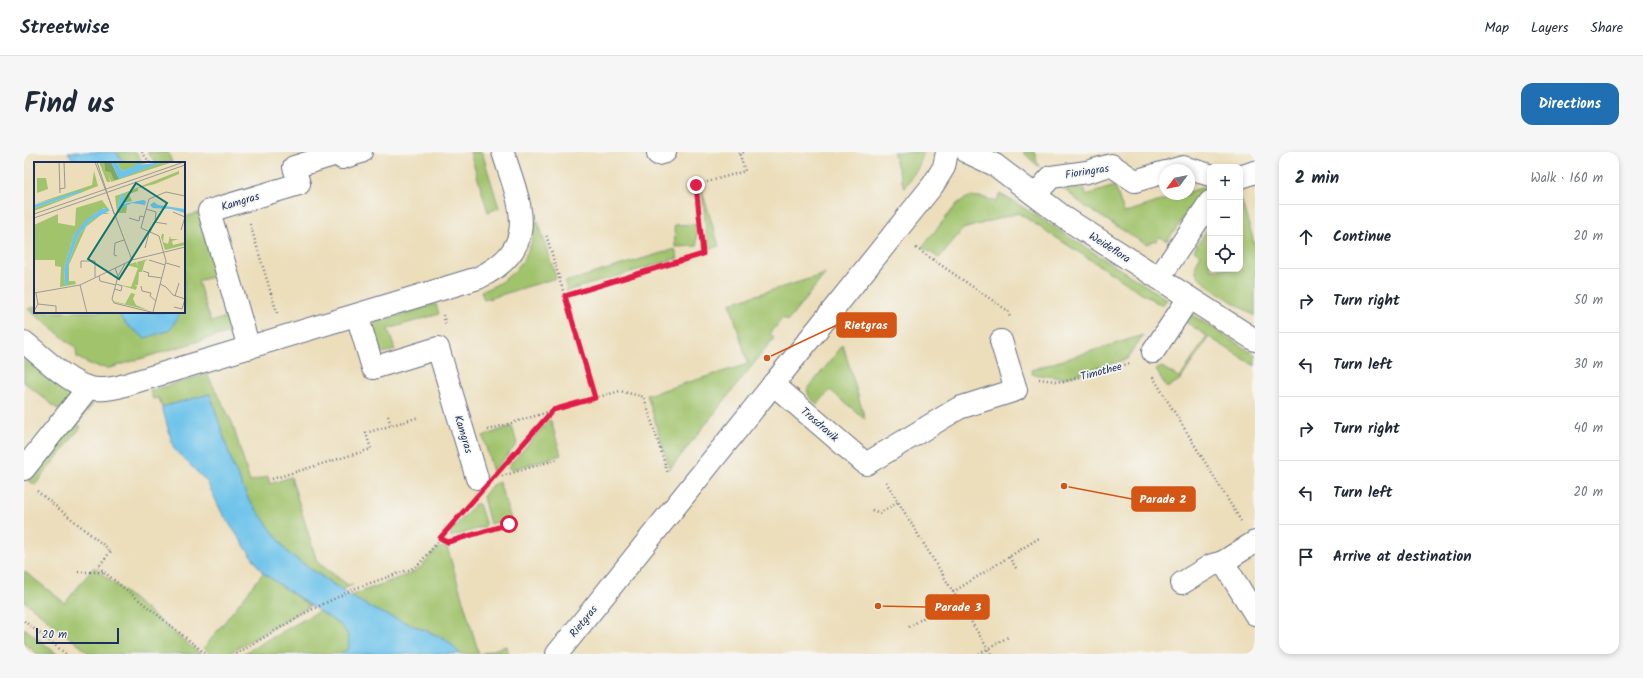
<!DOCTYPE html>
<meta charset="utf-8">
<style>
body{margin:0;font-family:Kalam,sans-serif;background:#f6f6f7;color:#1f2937}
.controls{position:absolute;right:12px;top:12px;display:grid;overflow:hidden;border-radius:8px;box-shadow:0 2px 6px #0003}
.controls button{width:36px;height:36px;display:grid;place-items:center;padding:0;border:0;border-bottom:1px solid #e0e1e3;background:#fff;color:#1f2937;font:20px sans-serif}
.compass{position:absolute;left:1135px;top:12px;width:36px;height:36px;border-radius:50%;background:#fff;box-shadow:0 2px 6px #0003;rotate:238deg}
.scale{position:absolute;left:12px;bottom:10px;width:83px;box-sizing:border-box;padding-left:4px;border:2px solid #1b2f5e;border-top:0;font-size:11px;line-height:14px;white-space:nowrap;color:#1b2f5e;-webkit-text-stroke:3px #f6f6f2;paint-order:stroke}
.stop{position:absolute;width:12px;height:12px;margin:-9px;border:3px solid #e11d48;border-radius:50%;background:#fff}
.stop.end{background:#e11d48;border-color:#fff;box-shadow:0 1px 4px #0008}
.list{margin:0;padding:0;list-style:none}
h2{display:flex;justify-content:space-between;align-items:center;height:52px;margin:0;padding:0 16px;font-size:17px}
h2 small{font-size:13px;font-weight:400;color:#747a83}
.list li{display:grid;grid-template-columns:26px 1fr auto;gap:12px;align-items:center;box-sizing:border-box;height:64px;padding:0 16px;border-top:1px solid #e0e1e3}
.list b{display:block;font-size:15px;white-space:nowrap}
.list em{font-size:13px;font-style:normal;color:#747a83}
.icon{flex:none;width:22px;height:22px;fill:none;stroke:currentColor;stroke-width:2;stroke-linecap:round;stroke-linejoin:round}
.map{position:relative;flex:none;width:1231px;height:502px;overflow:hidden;border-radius:12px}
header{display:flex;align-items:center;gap:24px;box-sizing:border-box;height:56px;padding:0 20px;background:#fff;border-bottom:1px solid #e0e1e3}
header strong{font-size:19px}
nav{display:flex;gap:22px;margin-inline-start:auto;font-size:14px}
.intro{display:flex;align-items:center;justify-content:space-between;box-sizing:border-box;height:96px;padding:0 24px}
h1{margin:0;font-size:28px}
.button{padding:10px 18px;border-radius:12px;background:#1f6fb2;color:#fff;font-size:14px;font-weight:700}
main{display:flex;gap:24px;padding:0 24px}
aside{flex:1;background:#fff;border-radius:12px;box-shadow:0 2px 6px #0003}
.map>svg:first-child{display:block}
.green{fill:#a1c36c;stroke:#5e7965}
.water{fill:#6dc3ea;stroke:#4479a4}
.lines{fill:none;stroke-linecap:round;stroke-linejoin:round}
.minor-casing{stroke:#646c7f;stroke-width:24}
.path{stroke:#646c7f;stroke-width:2.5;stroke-dasharray:1 3;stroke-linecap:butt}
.minor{stroke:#fff;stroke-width:22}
.route{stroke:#e11d48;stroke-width:5}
.labels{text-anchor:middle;stroke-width:3.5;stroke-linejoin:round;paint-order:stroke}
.street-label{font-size:11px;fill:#1b2f5e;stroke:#f6f6f2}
.inset-road{fill:none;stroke:#989896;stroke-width:1}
.view{fill:#0f766e;fill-opacity:0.15;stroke:#0f766e;stroke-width:2}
.inset-edge{fill:none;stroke:#1b2f5e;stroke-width:2}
.leader{fill:none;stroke:#d45514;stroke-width:1.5}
.callout-dot{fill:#d45514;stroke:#f6f6f2;stroke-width:1.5}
.callout{fill:#d45514;stroke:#d45514;stroke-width:1.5}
.callout-label{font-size:12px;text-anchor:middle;font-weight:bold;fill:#fff}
</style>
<header>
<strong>Streetwise</strong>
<nav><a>Map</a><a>Layers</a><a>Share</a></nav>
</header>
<div class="intro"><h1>Find us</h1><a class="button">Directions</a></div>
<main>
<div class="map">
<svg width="1231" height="502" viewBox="0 0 1231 502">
<rect width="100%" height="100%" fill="#f6f6f2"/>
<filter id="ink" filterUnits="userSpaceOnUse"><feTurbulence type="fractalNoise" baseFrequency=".025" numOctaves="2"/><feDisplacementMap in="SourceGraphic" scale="8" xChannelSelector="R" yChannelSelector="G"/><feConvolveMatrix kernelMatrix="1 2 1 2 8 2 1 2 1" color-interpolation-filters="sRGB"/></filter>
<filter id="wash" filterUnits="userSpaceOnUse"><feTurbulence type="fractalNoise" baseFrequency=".012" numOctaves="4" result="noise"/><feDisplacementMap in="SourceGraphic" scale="16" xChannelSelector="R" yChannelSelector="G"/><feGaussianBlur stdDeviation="0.9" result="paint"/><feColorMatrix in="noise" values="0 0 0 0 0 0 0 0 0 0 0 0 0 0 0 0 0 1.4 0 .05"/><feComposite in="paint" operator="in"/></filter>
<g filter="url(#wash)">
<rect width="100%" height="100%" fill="#ecdebb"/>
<g class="green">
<path d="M 92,0 L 111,0 L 120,11 L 101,11 Z"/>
<path d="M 123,0 L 144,0 L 148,11 L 132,11 Z"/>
<path d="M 446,0 L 458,0 L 475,56 L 464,60 Z"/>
<path d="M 869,0 L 899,0 L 895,14 L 880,36 Z"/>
<path d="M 999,0 L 1010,0 L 1015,15 Z"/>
<path d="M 1050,31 L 1052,38 L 1060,36 L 1062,43 L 1091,34 L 1100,61 L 1158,42 L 1165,42 L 1165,40 L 1183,34 L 1143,89 L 1136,85 L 1132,89 L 1123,92 L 1111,86 L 1062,55 L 1037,35 Z"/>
<path d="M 678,39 L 695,94 L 684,97 Z"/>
<path d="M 976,42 L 992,51 L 1143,147 L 1138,154 L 994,61 L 939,77 L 915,106 L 898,95 L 933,52 C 946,41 957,44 972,50 Z"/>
<path d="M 1216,44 L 1231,93 L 1231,164 C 1218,155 1177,133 1172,120 C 1170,114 1174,108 1177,103 L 1170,98 L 1186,74 L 1186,117 L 1216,117 Z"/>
<path d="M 174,61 L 191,122 L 191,124 L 174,129 L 187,170 L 203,165 L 208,179 L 86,216 C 73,216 64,212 53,205 L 52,196 L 4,157 L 11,155 L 11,160 L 93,160 L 104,174 L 160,160 L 160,65 Z"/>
<path d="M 514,69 L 532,126 L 460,148 L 457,139 C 487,130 511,103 510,70 Z"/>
<path d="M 672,72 L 673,94 L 651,95 L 650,73 Z"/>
<path d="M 651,97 L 654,106 L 543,139 L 541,130 Z"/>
<path d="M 801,122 L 764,169 L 759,166 L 746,182 L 750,186 L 646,317 L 623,243 L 724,212 L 706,151 Z"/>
<path d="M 412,152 L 415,162 L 364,177 L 371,198 L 358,201 L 357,200 L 348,172 Z"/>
<path d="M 1167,162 L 1231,203 L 1231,214 L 1185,185 L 1157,227 L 1143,236 L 1132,218 L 1138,215 L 1156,226 L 1183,184 L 1162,170 Z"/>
<path d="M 1119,183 L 1103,207 L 1039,226 L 1008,222 L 1007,218 Z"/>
<path d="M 819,193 L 841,267 L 806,238 L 793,253 L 785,244 L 783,238 Z"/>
<path d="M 0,205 L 48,243 L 36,259 L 0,230 Z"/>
<path d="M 183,222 L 208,270 L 226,330 L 244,324 L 246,332 L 267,325 L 293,410 L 324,433 L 330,432 L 318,438 L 265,402 L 224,346 L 209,314 L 186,242 L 138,255 L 135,246 L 129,247 L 126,239 Z"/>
<path d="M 63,250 L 69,252 L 53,272 L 57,275 L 11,333 L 3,327 Z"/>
<path d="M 525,268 L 527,269 L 537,303 L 487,318 L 484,315 Z"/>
<path d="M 488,274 L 493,292 L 469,320 L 459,284 Z"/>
<path d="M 475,330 L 487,367 L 466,372 L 459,345 L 468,333 Z"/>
<path d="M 451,352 L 455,352 L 462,374 L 427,385 L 426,380 Z"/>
<path d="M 423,395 L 455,502 L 436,502 L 422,487 L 351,458 L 326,444 L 388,421 L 397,415 L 414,396 Z"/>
<path d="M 70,415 L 174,500 L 177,502 L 66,502 L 0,449 L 0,419 L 41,451 Z"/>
<path d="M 239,421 L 286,454 L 204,502 L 187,502 L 180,496 Z"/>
<path d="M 295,459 L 317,473 L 324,483 L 325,496 L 316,502 L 219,502 Z"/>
<path d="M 0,476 L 33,502 L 13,502 L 0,491 Z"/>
<path d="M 482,494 L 484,502 L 456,502 Z"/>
</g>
<g class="water">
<path d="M 44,0 L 92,0 L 101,11 L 51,11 Z"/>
<path d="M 93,160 L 157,160 L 146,178 L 121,186 L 104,174 Z"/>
<path d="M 186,242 L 209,314 L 224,346 L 265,402 L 326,444 L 351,458 L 422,487 L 436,502 L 316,502 L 325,496 L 324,483 L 317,473 L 295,459 L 239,421 L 198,361 L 183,330 L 150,297 L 138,255 Z"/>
</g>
</g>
<g filter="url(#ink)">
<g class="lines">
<g class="minor-casing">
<g id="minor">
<path d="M 316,0 L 318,6 L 337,0"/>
<path d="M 634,0 L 634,2 L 641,0"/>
<path d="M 943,0 L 971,13 L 1041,66 L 1231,188"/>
<path d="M 1148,18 L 1159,15 L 1186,23"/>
<path d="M 1216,25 L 1231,20"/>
<path d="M 1011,43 L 1027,25 L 1063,20 L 1087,13 L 1111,29 L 1141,20"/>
<path d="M 1135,126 L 1186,50"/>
<path d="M 333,163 L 349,216 L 414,196 L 453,326"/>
<path d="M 0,190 C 18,204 41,228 63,235 C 73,239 84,237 94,235 L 454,126 C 518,95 496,53 479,0"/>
<path d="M 225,196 L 185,59 L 275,32 L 270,15 L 316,1"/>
<path d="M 1129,200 L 1165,146"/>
<path d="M 749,232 L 842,312 L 935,256 L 992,238 L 977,189"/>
<path d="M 0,317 L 64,236"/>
<path d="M 1231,390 L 1199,410 L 1231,462"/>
<path d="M 1158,431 L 1188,413 L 1199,410"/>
<path d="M 533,502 L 909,33 L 920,15 L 923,0"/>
</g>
</g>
<g class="path">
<path d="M 118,0 L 126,11"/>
<path d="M 715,2 L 720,0"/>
<path d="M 226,72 L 253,161"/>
<path d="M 892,96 L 984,159 L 986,166"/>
<path d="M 541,144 L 679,102 L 673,33 L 721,19 L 715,0"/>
<path d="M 419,163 L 422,173"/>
<path d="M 1129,225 L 1217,369"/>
<path d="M 1015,227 L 1039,230 L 1107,211"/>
<path d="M 571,246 L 596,239 L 620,245 L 644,322"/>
<path d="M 364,264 L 367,273"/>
<path d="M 464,278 L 571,246 L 522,82"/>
<path d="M 477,317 L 529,259"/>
<path d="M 478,324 L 535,307"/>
<path d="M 248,327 L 347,297 L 342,281 L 395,265"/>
<path d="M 862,330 L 967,502"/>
<path d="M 13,339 L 87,399 L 74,415 L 182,502"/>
<path d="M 848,358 L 856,361 L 874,350"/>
<path d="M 416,386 L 424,391 L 485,371"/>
<path d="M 985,405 L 992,416"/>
<path d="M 54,420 L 80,420"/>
<path d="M 929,440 L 1015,386"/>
<path d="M 0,469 L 42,502"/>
<path d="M 885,475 L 932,445"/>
<path d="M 212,502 L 281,461 L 332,436 L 387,417 L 395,412 L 447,350"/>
<path d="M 955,502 L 984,485"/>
</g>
<use href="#minor" class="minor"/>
</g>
</g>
<g class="lines" filter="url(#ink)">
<path class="route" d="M 485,372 L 424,390 L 416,386 L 529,258 L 571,246 L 541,144 L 679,102 L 672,33"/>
</g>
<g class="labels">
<g class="street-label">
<text transform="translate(1063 19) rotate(-9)" y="4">Fioringras</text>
<text transform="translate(216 49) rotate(-17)" y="4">Kamgras</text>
<text transform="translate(1086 95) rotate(33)" y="4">Weideflora</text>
<text transform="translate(1077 219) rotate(-15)" y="4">Timothee</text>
<text transform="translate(796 272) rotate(41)" y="4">Trosdravik</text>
<text transform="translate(440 282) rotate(73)" y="4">Kamgras</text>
<text transform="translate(559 469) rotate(-51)" y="4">Rietgras</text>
</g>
</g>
<g transform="translate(10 10)">
<rect width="151" height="151" fill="#ecdebb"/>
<path d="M 65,0 L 70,0 L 71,9 L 88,15 L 128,0 L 139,0 L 77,20 L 75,13 L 76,20 L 73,20 ZM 82,0 L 116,0 L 88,9 ZM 60,9 L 64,24 L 0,49 L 0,46 L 48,30 L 0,42 L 58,23 ZM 145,9 L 145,12 L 121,22 L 104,26 L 104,29 L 95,32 L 98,39 L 90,41 L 90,31 ZM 3,16 L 12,16 L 14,27 L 3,31 ZM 87,32 L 84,45 L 93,44 L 92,51 L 83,51 L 81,34 ZM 68,38 L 76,49 L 70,46 L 60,52 L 40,73 L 30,106 L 31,123 L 34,123 L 32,111 L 34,103 L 44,74 L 57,58 L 70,50 L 76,52 L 68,52 L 52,65 L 35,103 L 35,119 L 41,119 L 42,122 L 26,125 L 27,105 L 21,104 L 21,98 L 0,98 L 0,63 L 24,52 L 24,61 L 41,64 L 42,46 ZM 128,72 L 130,72 L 129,80 L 134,82 L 136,74 L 137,77 L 145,77 L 138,79 L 139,83 L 151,80 L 151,83 L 131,88 L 127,75 ZM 114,97 L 111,99 L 108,110 L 105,110 L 104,123 L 100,123 L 103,124 L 102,128 L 83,122 L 97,125 L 104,106 L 93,103 L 102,100 L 104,105 L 103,100 ZM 97,131 L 101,132 L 99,137 L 102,143 L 114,148 L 80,140 L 79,139 L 91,142 Z" fill="#a1c36c"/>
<path d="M 70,0 L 77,0 L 85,17 L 80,18 L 77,11 L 71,9 Z" fill="#80a960"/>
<path d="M 77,0 L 82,0 L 88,9 L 101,4 L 102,0 L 106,3 L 128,0 L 85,17 ZM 48,28 L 48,30 L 0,46 L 0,43 ZM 90,31 L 90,42 L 109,38 L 112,39 L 111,43 L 98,41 L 83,48 L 87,32 ZM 120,40 L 124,43 L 151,47 L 151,51 L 137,47 L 119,46 L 116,43 ZM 74,46 L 75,49 L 57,58 L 44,74 L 34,103 L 34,123 L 31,123 L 30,106 L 40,73 L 52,58 L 67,47 Z" fill="#6dc3ea"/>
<path class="inset-road" d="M 25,0 L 26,31M 61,0 L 98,98M 63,0 L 80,52M 25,27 L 31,26 L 30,0M 112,47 L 122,50 L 121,60M 139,50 L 151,55 L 147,68M 0,52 L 150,0M 0,56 L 151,3M 95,56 L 105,59 L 106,54 L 110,55M 116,71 L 120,60 L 133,62M 111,86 L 115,71M 83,94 L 80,93 L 81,81 L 90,78M 115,98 L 131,103M 132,101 L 146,105M 47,106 L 47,99 L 61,99 L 61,115M 81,106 L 84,114 L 78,137 L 80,141 L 121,151M 109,109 L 115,111 L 114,114 L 128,116M 65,114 L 66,119 L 82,123M 84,114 L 91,102M 126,122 L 132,125 L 139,133 L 151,137M 46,123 L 53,151M 107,124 L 108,129 L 117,131 L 116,134 L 122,139M 81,127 L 87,129 L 88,124 L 82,122M 0,131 L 46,123 L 98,98 L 151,85M 141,134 L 145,121M 4,142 L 22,144 L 22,151M 140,145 L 148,147 L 151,137M 0,149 L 4,142 L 2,131M 119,150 L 132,99 L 125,74 L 107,66 L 115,37 L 132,30 L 151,34"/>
<path class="view" d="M 102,21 L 133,41 L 85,117 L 54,97 Z"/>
<rect width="151" height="151" class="inset-edge"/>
</g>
<path class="leader" d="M743 206L813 173M1040 334L1108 347M854 454L902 455"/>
<g class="callout-dot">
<circle cx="743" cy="206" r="4"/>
<circle cx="1040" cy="334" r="4"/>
<circle cx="854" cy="454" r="4"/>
</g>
<g class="callout">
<rect x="813" y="161" width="59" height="24" rx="4"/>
<rect x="1108" y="335" width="63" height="24" rx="4"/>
<rect x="902" y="443" width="63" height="24" rx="4"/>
</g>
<g class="callout-label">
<text x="842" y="177">Rietgras</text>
<text x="1139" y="351">Parade 2</text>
<text x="934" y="459">Parade 3</text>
</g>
</svg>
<div class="controls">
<button>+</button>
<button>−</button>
<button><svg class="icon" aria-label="locate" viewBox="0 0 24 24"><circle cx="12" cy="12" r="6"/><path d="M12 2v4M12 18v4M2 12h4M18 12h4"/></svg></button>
</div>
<svg class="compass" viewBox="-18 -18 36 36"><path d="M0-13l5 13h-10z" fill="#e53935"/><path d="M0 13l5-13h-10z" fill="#747a83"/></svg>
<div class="scale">20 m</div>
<div class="stop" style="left:485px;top:372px"></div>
<div class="stop end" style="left:672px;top:33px"></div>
</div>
<aside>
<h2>2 min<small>Walk · 160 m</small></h2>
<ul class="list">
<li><svg class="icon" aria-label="ahead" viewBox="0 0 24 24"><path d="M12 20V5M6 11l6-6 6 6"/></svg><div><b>Continue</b></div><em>20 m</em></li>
<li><svg class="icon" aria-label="right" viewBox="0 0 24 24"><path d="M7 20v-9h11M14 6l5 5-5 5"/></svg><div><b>Turn right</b></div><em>50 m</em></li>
<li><svg class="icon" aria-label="left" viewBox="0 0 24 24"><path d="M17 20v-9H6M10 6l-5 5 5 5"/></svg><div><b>Turn left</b></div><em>30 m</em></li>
<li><svg class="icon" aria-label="right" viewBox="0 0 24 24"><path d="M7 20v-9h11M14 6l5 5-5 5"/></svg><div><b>Turn right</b></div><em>40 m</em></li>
<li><svg class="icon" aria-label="left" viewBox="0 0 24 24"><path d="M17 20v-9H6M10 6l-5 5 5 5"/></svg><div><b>Turn left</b></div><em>20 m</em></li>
<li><svg class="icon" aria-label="arrive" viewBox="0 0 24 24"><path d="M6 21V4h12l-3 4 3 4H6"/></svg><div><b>Arrive at destination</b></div></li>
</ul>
</aside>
</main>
